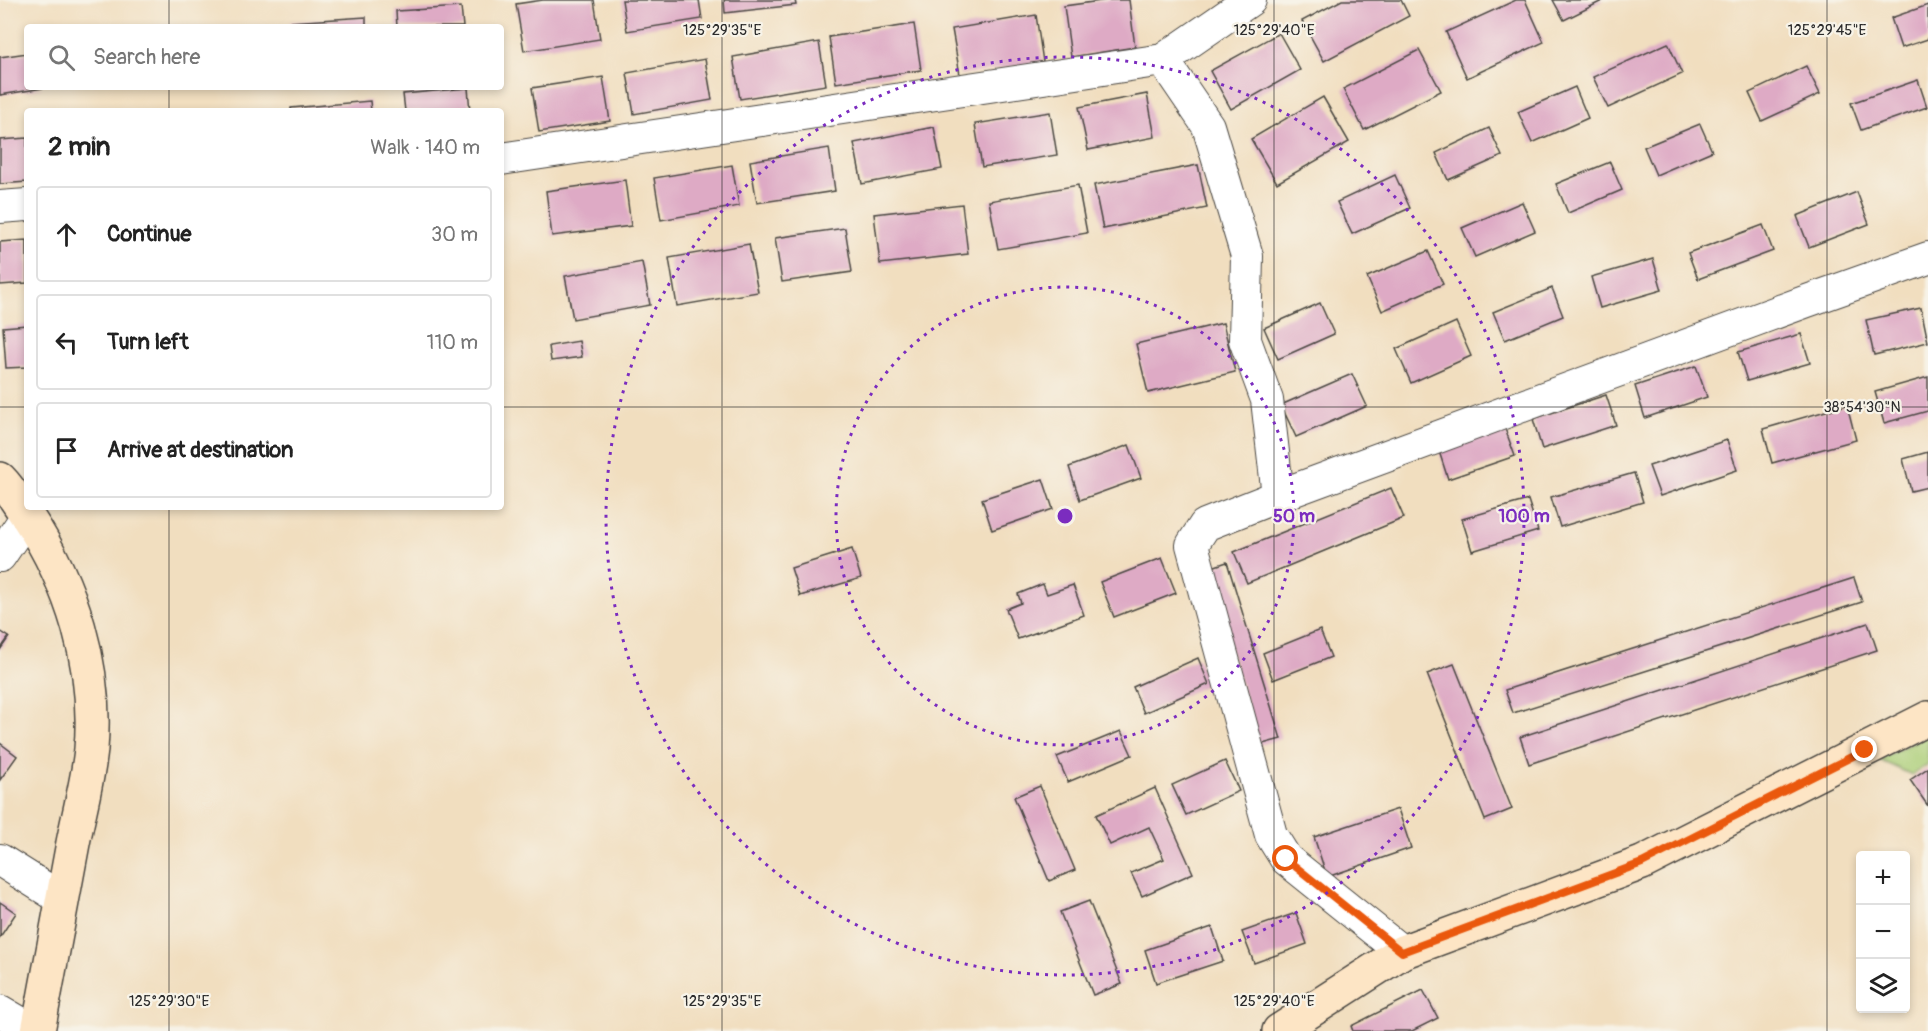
<!DOCTYPE html>
<meta charset="utf-8">
<style>
body{margin:0;font-family:Pangolin,sans-serif;background:#f6f6f6;color:#222}
.controls{position:absolute;right:18px;bottom:18px;display:grid;overflow:hidden;border-radius:6px;box-shadow:0 3px 9px #0003}
.controls button{width:54px;height:54px;display:grid;place-items:center;padding:0;border:0;border-bottom:2px solid #e0e0e0;background:#fff;color:#222;font:30px sans-serif}
.stop{position:absolute;width:18px;height:18px;margin:-14px;border:4px solid #ea580c;border-radius:50%;background:#fff}
.stop.end{background:#ea580c;border-color:#fff;box-shadow:0 2px 6px #0008}
.list{margin:0;padding:0;list-style:none}
h2{display:flex;justify-content:space-between;align-items:center;height:78px;margin:0;padding:0 24px;font-size:26px}
h2 small{font-size:20px;font-weight:400;color:#767676}
.list li{display:grid;grid-template-columns:39px 1fr auto;gap:18px;align-items:center;box-sizing:border-box;height:96px;margin:0 12px 12px;padding:0 12px;border:2px solid #e0e0e0;border-radius:6px}
.list b{display:block;font-size:22px;white-space:nowrap}
.list em{font-size:20px;font-style:normal;color:#767676}
.icon{flex:none;width:33px;height:33px;fill:none;stroke:currentColor;stroke-width:2;stroke-linecap:round;stroke-linejoin:round}
.map{position:relative;flex:none;width:1928px;height:1031px;overflow:hidden}
.search{position:absolute;background:#fff;box-shadow:0 3px 9px #0003;left:24px;top:24px;width:480px;height:66px;display:flex;align-items:center;gap:15px;box-sizing:border-box;padding:0 21px;border-radius:6px;color:#767676;font-size:22px}
.panel{position:absolute;background:#fff;box-shadow:0 3px 9px #0003;left:24px;top:108px;width:480px;height:402px;border-radius:6px}
.map>svg:first-child{display:block}
.green{fill:#abce77;stroke:#6b7c51;stroke-width:1.5}
.building{fill:#deaac5}
.lines{fill:none;stroke-linecap:round;stroke-linejoin:round}
.street-casing{stroke:#494641;stroke-width:34}
.secondary-casing{stroke:#494641;stroke-width:36}
.street{stroke:#fff;stroke-width:32}
.secondary{stroke:#fde5c5;stroke-width:33}
.route{stroke:#ea580c;stroke-width:8}
.ticks{fill:none;stroke:#2b2b2b;stroke-width:1.5;stroke-opacity:0.45}
.ring{fill:none;stroke:#7b2cbf;stroke-width:3;stroke-dasharray:3 6}
.ticks-label{font-size:15px;text-anchor:middle;fill:#2b2b2b;stroke:#f7f3e8;stroke-width:4.5;stroke-linejoin:round;paint-order:stroke}
.centre{fill:#7b2cbf;stroke:#f7f3e8;stroke-width:3}
.ring-label{font-size:18px;text-anchor:middle;font-weight:bold;fill:#7b2cbf;stroke:#f7f3e8;stroke-width:4.5;stroke-linejoin:round;paint-order:stroke}
</style>
<div class="map">
<svg width="1928" height="1031" viewBox="0 0 1928 1031">
<rect width="100%" height="100%" fill="#f7f3e8"/>
<filter id="ink" filterUnits="userSpaceOnUse"><feTurbulence type="fractalNoise" baseFrequency=".0167" numOctaves="2"/><feDisplacementMap in="SourceGraphic" scale="12" xChannelSelector="R" yChannelSelector="G"/><feConvolveMatrix kernelMatrix="1 2 1 2 8 2 1 2 1" color-interpolation-filters="sRGB"/></filter>
<filter id="wash" filterUnits="userSpaceOnUse"><feTurbulence type="fractalNoise" baseFrequency=".008" numOctaves="4" result="noise"/><feDisplacementMap in="SourceGraphic" scale="24" xChannelSelector="R" yChannelSelector="G"/><feGaussianBlur stdDeviation="1.35" result="paint"/><feColorMatrix in="noise" values="0 0 0 0 0 0 0 0 0 0 0 0 0 0 0 0 0 1.4 0 .05"/><feComposite in="paint" operator="in"/></filter>
<g filter="url(#wash)">
<rect width="100%" height="100%" fill="#f1debf"/>
<path class="green" d="M 1928,734 L 1928,764 L 1912,775 L 1879,760 Z"/>
<g id="blocks">
<g class="building">
<path d="M 543,0 L 594,0 L 600,39 L 524,51 L 516,4 Z"/>
<path d="M 622,0 L 699,0 L 702,19 L 627,31 Z"/>
<path d="M 724,0 L 795,0 L 796,5 L 725,13 Z"/>
<path d="M 1108,0 L 1129,0 L 1135,47 L 1071,57 L 1064,6 Z"/>
<path d="M 1342,0 L 1401,0 L 1409,16 L 1324,61 L 1302,21 Z"/>
<path d="M 1516,0 L 1525,0 L 1544,42 L 1467,78 L 1446,32 Z"/>
<path d="M 1553,0 L 1604,0 L 1564,20 Z"/>
<path d="M 1928,5 L 1928,39 L 1901,48 L 1891,18 Z"/>
<path d="M 461,7 L 463,27 L 397,27 L 396,11 Z"/>
<path d="M 1036,15 L 1043,62 L 960,75 L 952,29 Z"/>
<path d="M 366,17 L 366,27 L 290,27 L 290,22 Z"/>
<path d="M 914,24 L 921,70 L 836,83 L 829,37 Z"/>
<path d="M 1279,33 L 1300,70 L 1231,109 L 1210,71 Z"/>
<path d="M 819,42 L 826,85 L 740,99 L 733,57 Z"/>
<path d="M 1668,43 L 1682,74 L 1608,108 L 1593,77 Z"/>
<path d="M 1419,50 L 1441,91 L 1364,130 L 1343,89 Z"/>
<path d="M 27,53 L 27,87 L 43,88 L 0,95 L 0,57 Z"/>
<path d="M 705,59 L 712,100 L 634,114 L 627,73 Z"/>
<path d="M 1806,66 L 1820,94 L 1762,121 L 1749,93 Z"/>
<path d="M 603,77 L 610,121 L 539,132 L 532,88 Z"/>
<path d="M 1918,80 L 1927,107 L 1861,130 L 1851,103 Z"/>
<path d="M 1575,87 L 1588,118 L 1532,143 L 1518,112 Z"/>
<path d="M 468,88 L 470,111 L 405,111 L 403,94 Z"/>
<path d="M 1147,94 L 1155,137 L 1088,150 L 1079,107 Z"/>
<path d="M 1323,97 L 1349,142 L 1277,183 L 1251,139 Z"/>
<path d="M 370,101 L 371,111 L 291,111 L 291,108 Z"/>
<path d="M 1050,112 L 1057,155 L 982,167 L 975,124 Z"/>
<path d="M 1700,124 L 1712,151 L 1656,175 L 1644,147 Z"/>
<path d="M 934,127 L 942,169 L 862,184 L 854,143 Z"/>
<path d="M 1489,128 L 1502,156 L 1448,180 L 1436,153 Z"/>
<path d="M 27,138 L 27,182 L 0,184 L 0,140 Z"/>
<path d="M 829,148 L 835,191 L 757,203 L 750,161 Z"/>
<path d="M 1610,162 L 1622,190 L 1568,213 L 1556,184 Z"/>
<path d="M 732,165 L 739,206 L 661,220 L 654,178 Z"/>
<path d="M 1198,165 L 1207,208 L 1103,229 L 1094,185 Z"/>
<path d="M 1395,175 L 1410,208 L 1352,234 L 1337,202 Z"/>
<path d="M 625,180 L 631,226 L 552,236 L 546,191 Z"/>
<path d="M 1078,185 L 1087,233 L 998,249 L 989,201 Z"/>
<path d="M 1857,192 L 1869,224 L 1809,247 L 1797,216 Z"/>
<path d="M 1522,202 L 1535,231 L 1475,257 L 1462,228 Z"/>
<path d="M 962,204 L 968,254 L 880,264 L 874,214 Z"/>
<path d="M 1763,225 L 1773,251 L 1698,279 L 1688,253 Z"/>
<path d="M 845,228 L 852,272 L 782,282 L 775,238 Z"/>
<path d="M 27,240 L 27,283 L 0,285 L 0,242 Z"/>
<path d="M 749,244 L 758,292 L 677,306 L 669,258 Z"/>
<path d="M 1428,251 L 1443,284 L 1382,311 L 1367,277 Z"/>
<path d="M 1653,259 L 1662,290 L 1600,308 L 1591,277 Z"/>
<path d="M 642,262 L 650,305 L 573,319 L 565,276 Z"/>
<path d="M 1552,288 L 1563,316 L 1505,340 L 1493,312 Z"/>
<path d="M 1320,303 L 1334,334 L 1278,359 L 1264,328 Z"/>
<path d="M 1921,308 L 1928,342 L 1874,355 L 1866,320 Z"/>
<path d="M 1456,322 L 1471,356 L 1411,383 L 1396,349 Z"/>
<path d="M 1223,323 L 1235,372 L 1148,393 L 1136,344 Z"/>
<path d="M 27,325 L 27,367 L 6,368 L 3,327 Z"/>
<path d="M 1801,334 L 1810,363 L 1747,381 L 1738,352 Z"/>
<path d="M 579,341 L 582,357 L 551,361 L 549,346 Z"/>
<path d="M 1696,366 L 1707,397 L 1645,418 L 1635,386 Z"/>
<path d="M 1352,374 L 1367,406 L 1296,437 L 1281,405 Z"/>
<path d="M 1928,377 L 1928,411 L 1884,423 L 1875,392 Z"/>
<path d="M 1606,395 L 1616,425 L 1542,449 L 1533,419 Z"/>
<path d="M 1847,405 L 1856,440 L 1772,463 L 1763,429 Z"/>
<path d="M 1504,426 L 1515,456 L 1448,479 L 1438,448 Z"/>
<path d="M 1727,440 L 1737,470 L 1660,496 L 1649,466 Z"/>
<path d="M 1129,445 L 1141,478 L 1080,500 L 1069,467 Z"/>
<path d="M 1928,452 L 1928,487 L 1911,491 L 1903,459 Z"/>
<path d="M 1634,473 L 1643,502 L 1560,527 L 1551,497 Z"/>
<path d="M 1043,479 L 1053,509 L 992,530 L 982,499 Z"/>
<path d="M 1391,488 L 1404,518 L 1247,583 L 1234,552 Z"/>
<path d="M 1528,500 L 1538,531 L 1472,551 L 1462,519 Z"/>
<path d="M 852,549 L 861,578 L 800,596 L 791,568 Z"/>
<path d="M 1162,558 L 1176,593 L 1114,617 L 1100,582 Z"/>
<path d="M 1227,562 L 1281,739 L 1259,745 L 1206,569 Z"/>
<path d="M 1854,578 L 1862,602 L 1513,713 L 1505,690 Z"/>
<path d="M 1043,584 L 1047,594 L 1073,585 L 1084,615 L 1018,639 L 1006,609 L 1021,603 L 1018,594 Z"/>
<path d="M 1868,623 L 1877,650 L 1529,764 L 1520,737 Z"/>
<path d="M 1320,630 L 1331,657 L 1273,680 L 1263,653 Z"/>
<path d="M 0,631 L 9,637 L 0,650 Z"/>
<path d="M 1198,658 L 1209,684 L 1144,713 L 1133,687 Z"/>
<path d="M 1454,664 L 1512,809 L 1485,820 L 1427,674 Z"/>
<path d="M 1121,731 L 1132,755 L 1068,782 L 1057,757 Z"/>
<path d="M 0,743 L 17,756 L 0,780 Z"/>
<path d="M 1225,761 L 1239,791 L 1186,815 L 1172,785 Z"/>
<path d="M 1928,768 L 1928,806 L 1910,780 Z"/>
<path d="M 1040,786 L 1075,870 L 1049,881 L 1014,797 Z"/>
<path d="M 1155,788 L 1193,873 L 1142,896 L 1131,873 L 1164,859 L 1149,827 L 1110,845 L 1096,815 Z"/>
<path d="M 1398,809 L 1411,848 L 1327,877 L 1314,837 Z"/>
<path d="M 1089,901 L 1122,984 L 1093,995 L 1060,912 Z"/>
<path d="M 0,902 L 16,913 L 0,937 Z"/>
<path d="M 1296,913 L 1307,944 L 1254,963 L 1242,932 Z"/>
<path d="M 1212,927 L 1223,961 L 1156,983 L 1145,950 Z"/>
<path d="M 1423,990 L 1438,1018 L 1412,1031 L 1353,1031 L 1351,1026 Z"/>
</g>
</g>
</g>
<g filter="url(#ink)">
<use href="#blocks" fill-opacity="0" stroke="#494641" stroke-width="1.5"/>
<g class="lines">
<g class="street-casing">
<g id="street">
<path d="M 1163,60 L 1208,126 L 1247,256 L 1245,340 L 1267,400 L 1278,496"/>
<path d="M 501,159 L 1163,60 L 1250,0"/>
<path d="M 0,207 L 27,205"/>
<path d="M 0,556 L 27,516"/>
<path d="M 0,860 L 62,899"/>
<path d="M 1402,952 L 1286,859 L 1271,835 L 1192,545 L 1205,525 L 1278,496 L 1807,301 L 1928,258"/>
<path d="M 0,1011 L 34,1031"/>
</g>
</g>
<g class="secondary-casing">
<g id="secondary">
<path d="M 0,479 C 11,490 18,503 27,516 C 72,584 98,666 91,749 C 88,780 79,812 73,843 C 61,905 50,968 38,1031"/>
<path d="M 1279,1031 L 1402,952 L 1642,863 L 1928,718"/>
</g>
</g>
<use href="#street" class="street"/>
<use href="#secondary" class="secondary"/>
</g>
</g>
<g class="lines" filter="url(#ink)">
<path class="route" d="M 1286,859 L 1402,952 L 1642,863 L 1865,750"/>
</g>
<path class="ticks" d="M 169,0 L 169,27M 722,0 L 722,1031M 1274,0 L 1274,1031M 1827,0 L 1827,1031M 169,87 L 169,111M 0,407 L 27,407M 501,407 L 1928,407M 169,507 L 169,1031"/>
<g class="ring">
<circle cx="1065" cy="516" r="229"/>
<circle cx="1065" cy="516" r="459"/>
</g>
<g class="ticks-label">
<text x="722" y="35">125°29'35"E</text>
<text x="1274" y="35">125°29'40"E</text>
<text x="1827" y="35">125°29'45"E</text>
<text x="1862" y="412">38°54'30"N</text>
<text x="169" y="1006">125°29'30"E</text>
<text x="722" y="1006">125°29'35"E</text>
<text x="1274" y="1006">125°29'40"E</text>
</g>
<circle cx="1065" cy="516" r="9" class="centre"/>
<g class="ring-label">
<text x="1294" y="522">50 m</text>
<text x="1524" y="522">100 m</text>
</g>
</svg>
<div class="controls">
<button>+</button>
<button>−</button>
<button><svg class="icon" aria-label="layers" viewBox="0 0 24 24"><path d="M12 4l9 5-9 5-9-5zM3 14l9 5 9-5"/></svg></button>
</div>
<div class="stop" style="left:1286px;top:859px"></div>
<div class="stop end" style="left:1865px;top:750px"></div>
<div class="search"><svg class="icon" aria-label="search" viewBox="0 0 24 24"><circle cx="10" cy="10" r="6"/><path d="M15 15l6 6"/></svg>Search here</div>
<section class="panel">
<h2>2 min<small>Walk · 140 m</small></h2>
<ul class="list">
<li><svg class="icon" aria-label="ahead" viewBox="0 0 24 24"><path d="M12 20V5M6 11l6-6 6 6"/></svg><div><b>Continue</b></div><em>30 m</em></li>
<li><svg class="icon" aria-label="left" viewBox="0 0 24 24"><path d="M17 20v-9H6M10 6l-5 5 5 5"/></svg><div><b>Turn left</b></div><em>110 m</em></li>
<li><svg class="icon" aria-label="arrive" viewBox="0 0 24 24"><path d="M6 21V4h12l-3 4 3 4H6"/></svg><div><b>Arrive at destination</b></div></li>
</ul>
</section>
</div>
